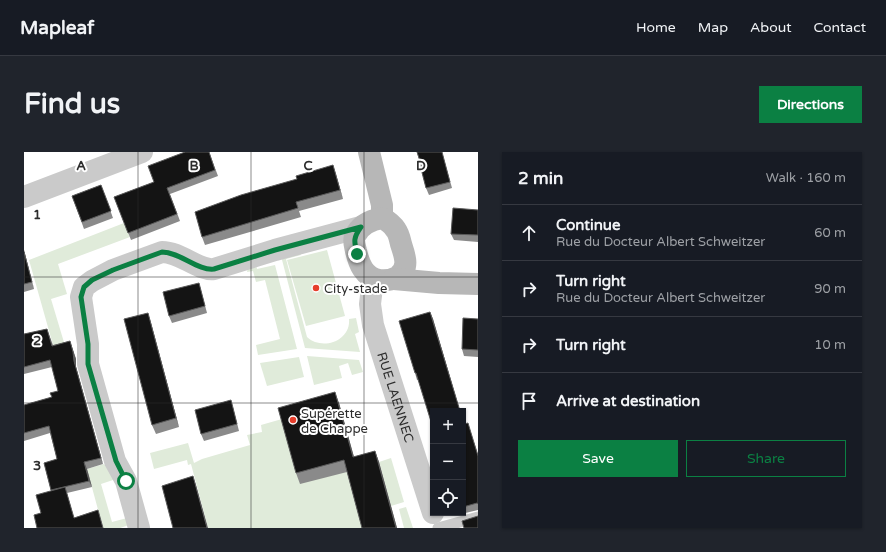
<!DOCTYPE html>
<meta charset="utf-8">
<style>
body{margin:0;font-family:"Varela Round",sans-serif;background:#20242c;color:#f1f3f6}
.controls{position:absolute;right:12px;bottom:12px;display:grid;overflow:hidden;border-radius:0px;box-shadow:0 1px 3px #0004}
.controls button{width:36px;height:36px;display:grid;place-items:center;padding:0;border:0;border-bottom:1px solid #363941;background:#171b24;color:#f1f3f6;font:20px sans-serif}
.stop{position:absolute;width:12px;height:12px;margin:-9px;border:3px solid #0b8043;border-radius:50%;background:#fff}
.stop.end{background:#0b8043;border-color:#fff;box-shadow:0 1px 4px #0008}
.list{margin:0;padding:0;list-style:none}
h2{display:flex;justify-content:space-between;align-items:center;height:52px;margin:0;padding:0 16px;font-size:17px}
h2 small{font-size:13px;font-weight:400;color:#9ea1a6}
.list li{display:grid;grid-template-columns:26px 1fr auto;gap:12px;align-items:center;box-sizing:border-box;height:56px;padding:0 16px;border-top:1px solid #363941}
.list b{display:block;font-size:15px;white-space:nowrap}
.list p{margin:0;font-size:13px;white-space:nowrap;color:#9ea1a6}
.list em{font-size:13px;font-style:normal;color:#9ea1a6}
.actions{display:flex;gap:8px;padding:12px 16px}
.actions a{flex:1;padding:9px 0;border:1px solid #0b8043;border-radius:0px;text-align:center;font-size:14px;color:#0b8043}
.actions .main{background:#0b8043;color:#fff}
.icon{flex:none;width:22px;height:22px;fill:none;stroke:currentColor;stroke-width:2;stroke-linecap:round;stroke-linejoin:round}
.map{position:relative;flex:none;width:454px;height:376px;overflow:hidden;border-radius:0px}
header{display:flex;align-items:center;gap:24px;box-sizing:border-box;height:56px;padding:0 20px;background:#171b24;border-bottom:1px solid #363941}
header strong{font-size:19px}
nav{display:flex;gap:22px;margin-inline-start:auto;font-size:14px}
.intro{display:flex;align-items:center;justify-content:space-between;box-sizing:border-box;height:96px;padding:0 24px}
h1{margin:0;font-size:28px}
.button{padding:10px 18px;border-radius:0px;background:#0b8043;color:#fff;font-size:14px;font-weight:700}
main{display:flex;gap:24px;padding:0 24px}
aside{flex:1;background:#171b24;border-radius:0px;box-shadow:0 1px 3px #0004}
.map>svg:first-child{display:block}
.green{fill:#e0ebda}
.lines{fill:none;stroke-linecap:round;stroke-linejoin:round}
.lane{stroke:#cacaca;stroke-width:11}
.street{stroke:#cacaca;stroke-width:22}
.secondary{stroke:#b7b7b7;stroke-width:22}
.wall{fill:#8a8a8a}
.shaded-wall{fill:#5a5a5a}
.building{fill:#141414;stroke:#5a5a5a}
.route{stroke:#0b8043;stroke-width:5}
.grid{fill:none;stroke:#2d2d2d;stroke-width:1;stroke-opacity:0.55}
.poi-dot{fill:#e63e2c;stroke:#fff;stroke-width:1.5}
.labels{text-anchor:middle;stroke-width:4;stroke-linejoin:round;paint-order:stroke}
.poi-label{font-size:13px;fill:#2d2d2d;stroke:#fff;text-anchor:start}
.street-label{font-size:13px;fill:#2d2d2d;stroke:#fff}
.grid-label{font-size:13px;text-anchor:middle;font-weight:bold;fill:#2d2d2d;stroke:#fff;stroke-width:4;stroke-linejoin:round;paint-order:stroke}
</style>
<header>
<strong>Mapleaf</strong>
<nav><a>Home</a><a>Map</a><a>About</a><a>Contact</a></nav>
</header>
<div class="intro"><h1>Find us</h1><a class="button">Directions</a></div>
<main>
<div class="map">
<svg width="454" height="376" viewBox="0 0 454 376">
<rect width="100%" height="100%" fill="#fff"/>
<g class="green">
<path d="M 100,71 L 106,85 L 34,112 L 43,142 L 27,147 L 42,197 L 31,200 L 5,108 Z"/>
<path d="M 303,98 L 321,164 L 282,174 L 263,108 Z"/>
<path d="M 276,100 L 277,103 L 262,107 L 283,185 C 298,199 327,189 325,167 L 332,166 L 335,180 L 331,182 L 336,200 L 281,196 L 257,104 Z"/>
<path d="M 232,112 L 233,117 L 251,113 L 273,197 L 234,203 L 232,193 L 256,187 L 241,128 L 232,130 L 229,119 L 223,120 L 224,116 Z"/>
<path d="M 283,204 L 335,208 L 339,220 L 328,223 L 324,211 L 315,214 L 318,226 L 290,233 Z"/>
<path d="M 275,205 L 280,225 L 243,234 L 236,211 Z"/>
<path d="M 258,267 L 324,319 L 339,376 L 184,376 L 167,312 L 164,313 L 163,308 L 130,317 L 126,301 L 164,291 L 170,311 L 178,307 L 226,293 L 223,283 L 238,280 L 237,273 Z"/>
<path d="M 367,306 L 380,350 L 367,354 L 355,310 Z"/>
<path d="M 80,312 L 92,327 L 77,332 L 88,370 L 103,366 L 105,373 L 96,376 L 79,376 L 63,317 Z"/>
<path d="M 382,355 L 389,376 L 380,376 L 375,357 Z"/>
</g>
<g class="lines">
<path class="lane" d="M 414,376 L 454,365"/>
<g class="street">
<path d="M 0,45 L 118,0"/>
<path id="s1" d="M 349,127 L 346,152 L 349,173 L 409,361"/>
<path d="M 115,376 L 102,329 L 91,309 L 64,212 L 64,192 L 57,145 L 60,135 L 68,129 L 89,118 L 138,100 C 157,100 174,119 190,117 L 251,98 L 337,75"/>
</g>
<g class="secondary">
<path d="M 345,0 L 358,53 L 358,66"/>
<path d="M 358,66 C 364,69 369,73 372,78 C 375,82 376,88 377,92 C 381,104 386,117 373,125 C 367,128 361,129 355,128 C 340,125 335,112 332,99 C 331,94 329,89 331,84 C 336,73 347,68 358,66 Z"/>
<path d="M 370,127 L 415,131 L 454,132"/>
</g>
</g>
<g class="wall">
<path d="M 185,0 L 194,24 L 146,42 L 156,69 L 107,88 L 90,45 L 130,30 Z"/>
<path d="M 393,0 L 418,0 L 428,36 L 405,43 L 402,36 Z"/>
<path d="M 309,13 L 319,47 L 275,59 L 277,65 L 181,93 L 178,85 Z"/>
<path d="M 77,33 L 89,66 L 60,77 L 48,44 Z"/>
<path d="M 454,58 L 454,90 L 430,88 L 427,82 Z"/>
<path d="M 0,98 L 10,137 L 0,140 Z"/>
<path d="M 175,131 L 177,138 L 183,161 L 148,171 L 145,164 Z"/>
<path d="M 406,160 L 409,167 L 436,259 L 409,259 L 394,228 L 393,228 L 391,221 Z"/>
<path d="M 124,161 L 127,171 L 155,275 L 132,282 L 128,273 Z"/>
<path d="M 454,167 L 454,205 L 440,204 L 438,197 Z"/>
<path d="M 23,177 L 29,193 L 46,189 L 52,207 L 52,215 L 79,312 L 63,317 L 68,335 L 43,341 L 50,366 L 74,358 L 79,376 L 13,376 L 17,361 L 27,339 L 20,311 L 33,307 L 26,281 L 0,289 L 0,253 L 28,245 L 34,239 L 28,215 L 0,222 L 0,182 Z"/>
<path d="M 315,251 L 330,305 L 351,299 L 355,310 L 373,376 L 338,376 L 323,320 L 276,332 L 272,321 Z"/>
<path d="M 209,255 L 215,279 L 180,289 L 177,282 Z"/>
<path d="M 439,268 L 440,272 L 446,278 L 454,302 L 454,358 L 437,362 L 436,361 L 439,361 Z"/>
</g>
<g class="shaded-wall">
<path d="M 309,13 L 312,22 L 319,47 L 316,38 Z"/>
<path d="M 0,98 L 10,137 L 8,130 L 0,100 Z"/>
<path d="M 406,160 L 409,167 L 436,259 Z"/>
<path d="M 124,161 L 127,171 L 155,275 L 152,266 Z"/>
<path d="M 46,189 L 52,207 L 52,215 L 79,312 L 77,306 L 50,209 Z"/>
<path d="M 311,240 L 315,251 L 333,316 L 329,305 Z"/>
<path d="M 351,299 L 355,310 L 373,376 L 372,376 Z"/>
<path d="M 60,310 L 63,317 L 68,335 L 65,329 Z"/>
<path d="M 169,324 L 172,333 L 184,376 L 183,376 Z"/>
</g>
<g class="building">
<path d="M 161,0 L 185,0 L 191,18 L 143,36 L 153,62 L 104,81 L 90,45 L 130,30 L 124,14 Z"/>
<path d="M 393,0 L 418,0 L 426,30 L 402,36 L 395,9 L 396,9 Z"/>
<path d="M 309,13 L 316,38 L 272,50 L 274,56 L 178,85 L 171,60 L 217,43 L 273,27 L 272,24 Z"/>
<path d="M 77,33 L 87,59 L 58,70 L 48,44 Z"/>
<path d="M 429,56 L 454,58 L 454,83 L 427,82 Z"/>
<path d="M 0,100 L 8,130 L 0,132 Z"/>
<path d="M 175,131 L 181,154 L 145,164 L 139,140 Z"/>
<path d="M 406,160 L 436,259 L 409,259 L 409,276 L 392,221 L 391,221 L 375,169 Z"/>
<path d="M 124,161 L 152,266 L 128,273 L 100,167 Z"/>
<path d="M 439,166 L 454,167 L 454,198 L 438,197 Z"/>
<path d="M 23,177 L 28,194 L 46,189 L 49,200 L 50,209 L 77,306 L 60,310 L 65,329 L 27,338 L 20,311 L 33,307 L 25,274 L 0,281 L 0,253 L 28,245 L 26,241 L 34,239 L 26,208 L 0,215 L 0,182 Z"/>
<path d="M 311,240 L 329,305 L 351,299 L 372,376 L 338,376 L 320,308 L 272,321 L 254,256 Z"/>
<path d="M 207,248 L 213,272 L 177,282 L 171,258 Z"/>
<path d="M 439,269 L 440,272 L 444,271 L 454,304 L 454,352 L 453,351 L 439,355 Z"/>
<path d="M 169,324 L 183,376 L 149,376 L 138,334 Z"/>
<path d="M 41,335 L 50,366 L 74,358 L 79,376 L 13,376 L 10,363 L 17,361 L 12,343 Z"/>
<path d="M 454,364 L 454,376 L 440,376 L 438,369 Z"/>
</g>
<g class="lines">
<path class="route" d="M 102,329 L 92,309 L 64,212 L 64,192 L 57,145 L 60,135 L 68,128 L 89,118 L 138,100 C 156,100 174,119 190,117 L 251,98 L 337,75 C 329,86 330,89 333,102"/>
</g>
<path class="grid" d="M 114,0 L 114,376M 227,0 L 227,376M 340,0 L 340,376M 0,125 L 454,125M 0,251 L 454,251"/>
<g class="poi-dot">
<circle cx="292" cy="136" r="4"/>
<circle cx="269" cy="268" r="4"/>
</g>
<g class="labels">
<g class="poi-label">
<text x="300" y="141">City-stade</text>
<text x="277" y="266">Supérette<tspan x="277" dy="15">de Chappe</tspan></text>
</g>
<g class="street-label">
<text dy="5" stroke="none"><textPath href="#s1" startOffset="122">RUE LAENNEC</textPath></text>
</g>
</g>
<g class="grid-label">
<text x="57" y="18">A</text>
<text x="170" y="18">B</text>
<text x="284" y="18">C</text>
<text x="397" y="18">D</text>
<text x="13" y="67">1</text>
<text x="13" y="193">2</text>
<text x="13" y="318">3</text>
</g>
</svg>
<div class="controls">
<button>+</button>
<button>−</button>
<button><svg class="icon" aria-label="locate" viewBox="0 0 24 24"><circle cx="12" cy="12" r="6"/><path d="M12 2v4M12 18v4M2 12h4M18 12h4"/></svg></button>
</div>
<div class="stop" style="left:102px;top:329px"></div>
<div class="stop end" style="left:333px;top:102px"></div>
</div>
<aside>
<h2>2 min<small>Walk · 160 m</small></h2>
<ul class="list">
<li><svg class="icon" aria-label="ahead" viewBox="0 0 24 24"><path d="M12 20V5M6 11l6-6 6 6"/></svg><div><b>Continue</b><p>Rue du Docteur Albert Schweitzer</p></div><em>60 m</em></li>
<li><svg class="icon" aria-label="right" viewBox="0 0 24 24"><path d="M7 20v-9h11M14 6l5 5-5 5"/></svg><div><b>Turn right</b><p>Rue du Docteur Albert Schweitzer</p></div><em>90 m</em></li>
<li><svg class="icon" aria-label="right" viewBox="0 0 24 24"><path d="M7 20v-9h11M14 6l5 5-5 5"/></svg><div><b>Turn right</b></div><em>10 m</em></li>
<li><svg class="icon" aria-label="arrive" viewBox="0 0 24 24"><path d="M6 21V4h12l-3 4 3 4H6"/></svg><div><b>Arrive at destination</b></div></li>
</ul>
<div class="actions"><a class="main">Save</a><a>Share</a></div>
</aside>
</main>
